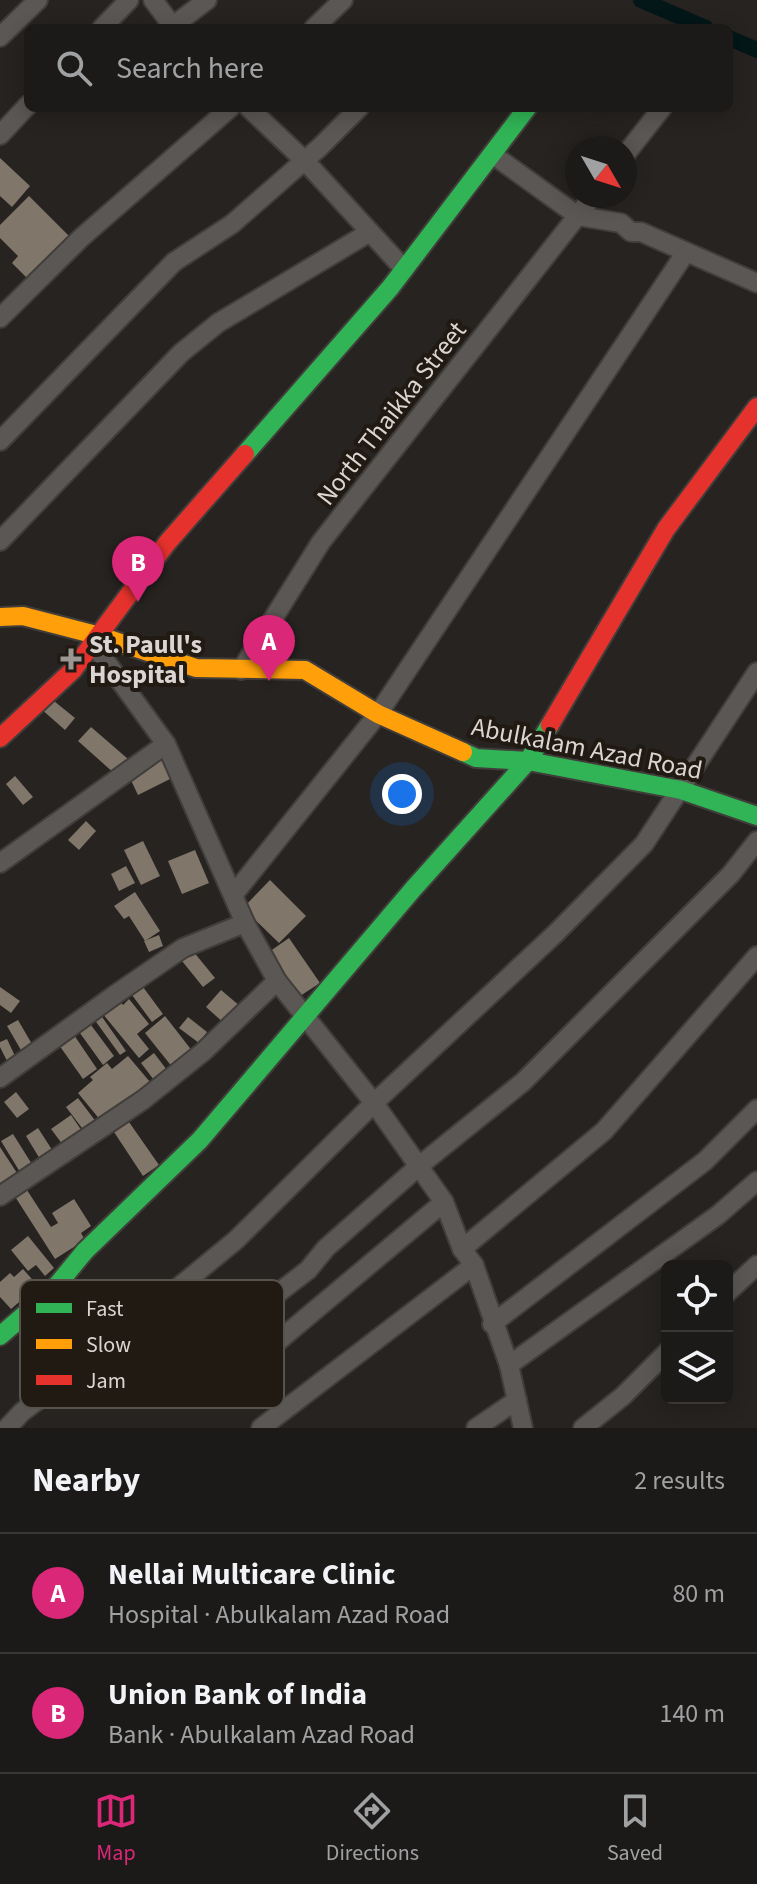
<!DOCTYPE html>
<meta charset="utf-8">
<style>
body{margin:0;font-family:"Source Sans 3",sans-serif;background:#252321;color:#f1f3f6}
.controls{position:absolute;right:24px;bottom:24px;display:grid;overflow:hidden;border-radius:12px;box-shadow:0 4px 20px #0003}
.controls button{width:72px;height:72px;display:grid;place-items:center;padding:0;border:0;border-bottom:2px solid #3a3837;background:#1c1a18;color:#f1f3f6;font:40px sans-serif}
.compass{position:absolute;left:565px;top:136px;width:72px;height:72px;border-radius:50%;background:#1c1a18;box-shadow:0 4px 20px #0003;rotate:129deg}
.you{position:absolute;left:402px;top:794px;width:28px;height:28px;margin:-20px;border:6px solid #fff;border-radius:50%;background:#1a73e8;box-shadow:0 0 0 12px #1a73e833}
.badge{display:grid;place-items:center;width:52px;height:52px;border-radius:50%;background:#db2777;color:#fff;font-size:26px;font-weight:700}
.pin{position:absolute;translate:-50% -66px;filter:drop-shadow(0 2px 4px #0008)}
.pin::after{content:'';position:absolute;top:42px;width:28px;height:24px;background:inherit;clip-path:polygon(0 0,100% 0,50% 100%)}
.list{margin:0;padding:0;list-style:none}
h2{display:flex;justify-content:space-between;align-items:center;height:104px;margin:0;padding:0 32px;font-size:34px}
h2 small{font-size:26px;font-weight:400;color:#a0a1a2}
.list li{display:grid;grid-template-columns:52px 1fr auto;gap:24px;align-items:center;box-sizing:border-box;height:120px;padding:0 32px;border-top:2px solid #3a3837}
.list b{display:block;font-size:30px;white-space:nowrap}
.list p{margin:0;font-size:26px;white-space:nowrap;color:#a0a1a2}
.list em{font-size:26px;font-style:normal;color:#a0a1a2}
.icon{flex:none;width:44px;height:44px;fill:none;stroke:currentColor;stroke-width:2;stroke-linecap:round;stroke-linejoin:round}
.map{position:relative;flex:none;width:757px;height:1428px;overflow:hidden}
.search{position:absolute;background:#1c1a18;box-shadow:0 4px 20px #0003;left:24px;right:24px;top:24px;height:88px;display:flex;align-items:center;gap:20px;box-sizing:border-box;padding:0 28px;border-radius:12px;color:#a0a1a2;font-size:30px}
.sheet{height:344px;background:#1c1a18}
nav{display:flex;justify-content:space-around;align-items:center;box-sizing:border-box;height:112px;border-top:2px solid #3a3837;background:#1c1a18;font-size:22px;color:#a0a1a2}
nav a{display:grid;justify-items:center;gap:4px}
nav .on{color:#db2777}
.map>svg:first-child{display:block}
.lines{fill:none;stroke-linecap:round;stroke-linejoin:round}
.canal{stroke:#031618;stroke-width:16}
.building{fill:#81766a}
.street-casing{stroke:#403d3a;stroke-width:22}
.fast-casing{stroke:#403d3a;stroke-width:22}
.slow-casing{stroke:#403d3a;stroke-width:22}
.jam-casing{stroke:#403d3a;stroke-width:22}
.street{stroke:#5a5754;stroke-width:18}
.fast{stroke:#30b455;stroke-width:18}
.slow{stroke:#ff9f0a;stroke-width:18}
.jam{stroke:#e5322d;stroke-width:18}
.poi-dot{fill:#9b9793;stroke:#211a13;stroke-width:3}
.labels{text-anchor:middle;stroke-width:8;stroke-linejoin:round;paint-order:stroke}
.street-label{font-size:26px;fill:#dad5d1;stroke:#211a13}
.poi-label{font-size:26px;font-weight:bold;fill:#dad5d1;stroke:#211a13;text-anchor:start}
.key{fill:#211a13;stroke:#58524c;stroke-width:2}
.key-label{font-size:22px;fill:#dad5d1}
</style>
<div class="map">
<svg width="757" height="1428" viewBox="0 0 757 1428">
<rect width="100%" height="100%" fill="#262320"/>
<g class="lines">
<g class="canal">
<path d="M 641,0 L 706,28"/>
<path d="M 729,38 L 757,50"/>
</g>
</g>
<g class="building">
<path d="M 0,158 L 30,186 L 12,207 L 0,196 Z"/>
<path d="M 29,196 L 69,236 L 27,278 L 12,263 L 18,256 L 0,238 L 0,225 Z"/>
<path d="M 49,697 L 75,718 L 65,730 L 40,708 Z"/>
<path d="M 91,727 L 128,759 L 115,774 L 78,741 Z"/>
<path d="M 165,759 L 174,777 L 138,795 L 129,776 Z"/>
<path d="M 15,776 L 33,797 L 23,805 L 6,784 Z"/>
<path d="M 86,821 L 96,831 L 79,850 L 68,840 Z"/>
<path d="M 143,841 L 160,876 L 141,885 L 124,850 Z"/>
<path d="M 195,850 L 209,883 L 182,894 L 168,861 Z"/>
<path d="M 126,866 L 135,883 L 119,891 L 111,874 Z"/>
<path d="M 270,880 L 306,916 L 279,943 L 243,908 Z"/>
<path d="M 135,892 L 160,931 L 145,941 L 129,916 L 124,919 L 114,906 Z"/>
<path d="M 159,935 L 163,946 L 149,952 L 144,941 Z"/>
<path d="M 289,938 L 320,983 L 297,998 L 266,954 Z"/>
<path d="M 193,951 L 215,978 L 203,987 L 182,961 Z"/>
<path d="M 0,987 L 20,1001 L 11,1013 L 0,1005 Z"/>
<path d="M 143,987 L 163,1014 L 152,1022 L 132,995 Z"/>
<path d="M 221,990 L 240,1006 L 225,1024 L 206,1007 Z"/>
<path d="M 129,999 L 149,1024 L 137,1034 L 149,1049 L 139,1058 L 102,1013 L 119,1000 L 123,1005 Z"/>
<path d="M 100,1014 L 126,1051 L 120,1055 L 94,1019 Z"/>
<path d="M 165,1016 L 193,1052 L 173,1068 L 145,1033 Z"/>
<path d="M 188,1017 L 207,1032 L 199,1043 L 179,1028 Z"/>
<path d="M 18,1020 L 36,1051 L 25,1057 L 7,1026 Z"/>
<path d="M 88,1021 L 114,1056 L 103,1065 L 77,1029 Z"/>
<path d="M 74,1035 L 97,1069 L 83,1079 L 59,1045 Z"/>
<path d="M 7,1039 L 15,1056 L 7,1061 L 0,1047 L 0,1042 Z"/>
<path d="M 154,1053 L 170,1074 L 157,1084 L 141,1063 Z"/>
<path d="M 128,1056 L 150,1082 L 101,1121 L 78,1093 L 93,1080 L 90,1077 L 107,1063 L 112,1069 Z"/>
<path d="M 16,1092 L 29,1109 L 17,1118 L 4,1102 Z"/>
<path d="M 78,1098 L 97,1123 L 85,1132 L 66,1107 Z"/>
<path d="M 71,1115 L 82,1131 L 63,1145 L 51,1129 Z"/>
<path d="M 129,1122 L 159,1165 L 143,1176 L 114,1132 Z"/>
<path d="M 38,1128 L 56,1156 L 43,1164 L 26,1136 Z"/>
<path d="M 13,1134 L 35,1169 L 23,1177 L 1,1141 Z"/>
<path d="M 0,1147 L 17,1173 L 0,1184 Z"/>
<path d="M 25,1187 L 51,1227 L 58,1223 L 52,1213 L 74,1199 L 91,1226 L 81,1233 L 85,1240 L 55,1259 L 14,1195 Z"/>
<path d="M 28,1236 L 54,1268 L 45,1276 L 36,1265 L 28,1271 L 11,1250 Z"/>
<path d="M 23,1269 L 38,1286 L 11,1309 L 0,1297 L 0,1282 L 10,1273 L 14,1277 Z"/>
</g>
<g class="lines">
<g class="street-casing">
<g id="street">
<path d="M 153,0 L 174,28"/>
<path d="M 173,26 L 207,0"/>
<path d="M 102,28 L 129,0"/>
<path d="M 314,28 L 343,0"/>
<path d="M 0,37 L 38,0"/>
<path d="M 249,108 L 305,161 L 404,269"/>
<path d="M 0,135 L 28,105"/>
<path d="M 492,154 L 578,216 L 621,223 L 631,232 L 641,232 L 757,283"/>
<path d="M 625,155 L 662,108"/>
<path d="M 0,318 L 82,237 L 230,108"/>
<path d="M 0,441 L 174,262 L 232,224 L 320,147 L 359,108"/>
<path d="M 0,541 L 181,353 L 218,323 L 370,232"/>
<path d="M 94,645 L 166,744 L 245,923"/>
<path d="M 241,670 L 321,542 L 593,196"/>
<path d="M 0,863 L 166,744"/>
<path d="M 234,894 L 378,714 L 686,252"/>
<path d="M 0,1078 L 116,994 L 183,948 L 245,923 L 277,981"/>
<path d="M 0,1196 L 143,1100 L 203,1052 L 277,981 L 374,1103 L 444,1202 L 462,1249 L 474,1265 L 509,1365 L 523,1428"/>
<path d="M 462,1249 L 604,1131 L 757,956"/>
<path d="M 727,1293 L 757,1265"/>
<path d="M 239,1323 L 308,1270 L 326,1248 L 419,1166 L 523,1082 L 731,874 L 757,841"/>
<path d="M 492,1324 L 705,1161 L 757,1109"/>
<path d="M 509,1365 L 718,1215 L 757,1181"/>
<path d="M 198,1395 L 258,1358 L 444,1202"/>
<path d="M 7,1428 L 22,1412 L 79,1369 L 236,1240 L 374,1103 L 556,933 L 644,844 L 757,672"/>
<path d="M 261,1428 L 474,1265"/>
<path d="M 476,1428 L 517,1400"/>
<path d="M 583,1428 L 623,1396 L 667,1352"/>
</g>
</g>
<g class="fast-casing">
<g id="fast">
<path d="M 245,454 L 390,288 L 527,108"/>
<path d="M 463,752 L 476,758 L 528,761 L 681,790 L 757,816"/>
<path d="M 0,1336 L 53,1290 L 85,1251 L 200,1140 L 414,888 L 528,761 L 550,725"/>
</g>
</g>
<g class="slow-casing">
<path id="slow" d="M 0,617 L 23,616 L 100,636 L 196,668 L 305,670 L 378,714 L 463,752"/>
</g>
<g class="jam-casing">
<g id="jam">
<path d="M 550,725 L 666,529 L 757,407"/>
<path d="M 0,738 L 73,670 L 167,543 L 245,454"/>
</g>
</g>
<use href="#street" class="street"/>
<use href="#fast" class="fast"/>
<use href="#slow" class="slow"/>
<use href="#jam" class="jam"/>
</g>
<path class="poi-dot" d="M67 647h8v8h8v8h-8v8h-8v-8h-8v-8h8z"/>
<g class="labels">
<g class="street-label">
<text transform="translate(391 413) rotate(-52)" y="9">North Thaikka Street</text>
<text transform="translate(587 748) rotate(11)" y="9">Abulkalam Azad Road</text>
</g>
<g class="poi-label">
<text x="89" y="653">St. Paull's<tspan x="89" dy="30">Hospital</tspan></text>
</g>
</g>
<rect x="20" y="1280" width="264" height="128" rx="12" class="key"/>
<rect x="36" y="1303" width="36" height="10" fill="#30b455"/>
<rect x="36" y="1339" width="36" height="10" fill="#ff9f0a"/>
<rect x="36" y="1375" width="36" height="10" fill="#e5322d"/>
<g class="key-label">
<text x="86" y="1316">Fast</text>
<text x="86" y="1352">Slow</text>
<text x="86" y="1388">Jam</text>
</g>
</svg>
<div class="controls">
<button><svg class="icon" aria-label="locate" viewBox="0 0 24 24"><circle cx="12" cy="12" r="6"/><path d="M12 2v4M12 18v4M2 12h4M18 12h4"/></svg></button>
<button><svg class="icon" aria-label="layers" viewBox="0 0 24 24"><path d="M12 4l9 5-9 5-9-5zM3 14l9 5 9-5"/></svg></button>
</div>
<svg class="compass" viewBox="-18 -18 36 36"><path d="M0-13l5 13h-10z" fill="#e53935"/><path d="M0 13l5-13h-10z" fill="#a0a1a2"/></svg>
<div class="you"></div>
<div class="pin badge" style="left:269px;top:681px">A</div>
<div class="pin badge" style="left:138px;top:602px">B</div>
<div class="search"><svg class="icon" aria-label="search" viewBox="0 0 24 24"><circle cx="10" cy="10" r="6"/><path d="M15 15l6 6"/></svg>Search here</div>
</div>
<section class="sheet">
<h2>Nearby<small>2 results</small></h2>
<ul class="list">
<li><span class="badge">A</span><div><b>Nellai Multicare Clinic</b><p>Hospital · Abulkalam Azad Road</p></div><em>80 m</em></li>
<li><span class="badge">B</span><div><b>Union Bank of India</b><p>Bank · Abulkalam Azad Road</p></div><em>140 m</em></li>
</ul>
</section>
<nav>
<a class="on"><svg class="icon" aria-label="map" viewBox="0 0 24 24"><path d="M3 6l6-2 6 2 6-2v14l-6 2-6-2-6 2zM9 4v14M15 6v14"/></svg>Map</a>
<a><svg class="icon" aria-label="directions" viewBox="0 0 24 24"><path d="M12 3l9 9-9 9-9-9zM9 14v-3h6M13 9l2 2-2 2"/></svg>Directions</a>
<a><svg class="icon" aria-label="saved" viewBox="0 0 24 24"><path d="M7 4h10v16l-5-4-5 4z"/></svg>Saved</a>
</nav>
